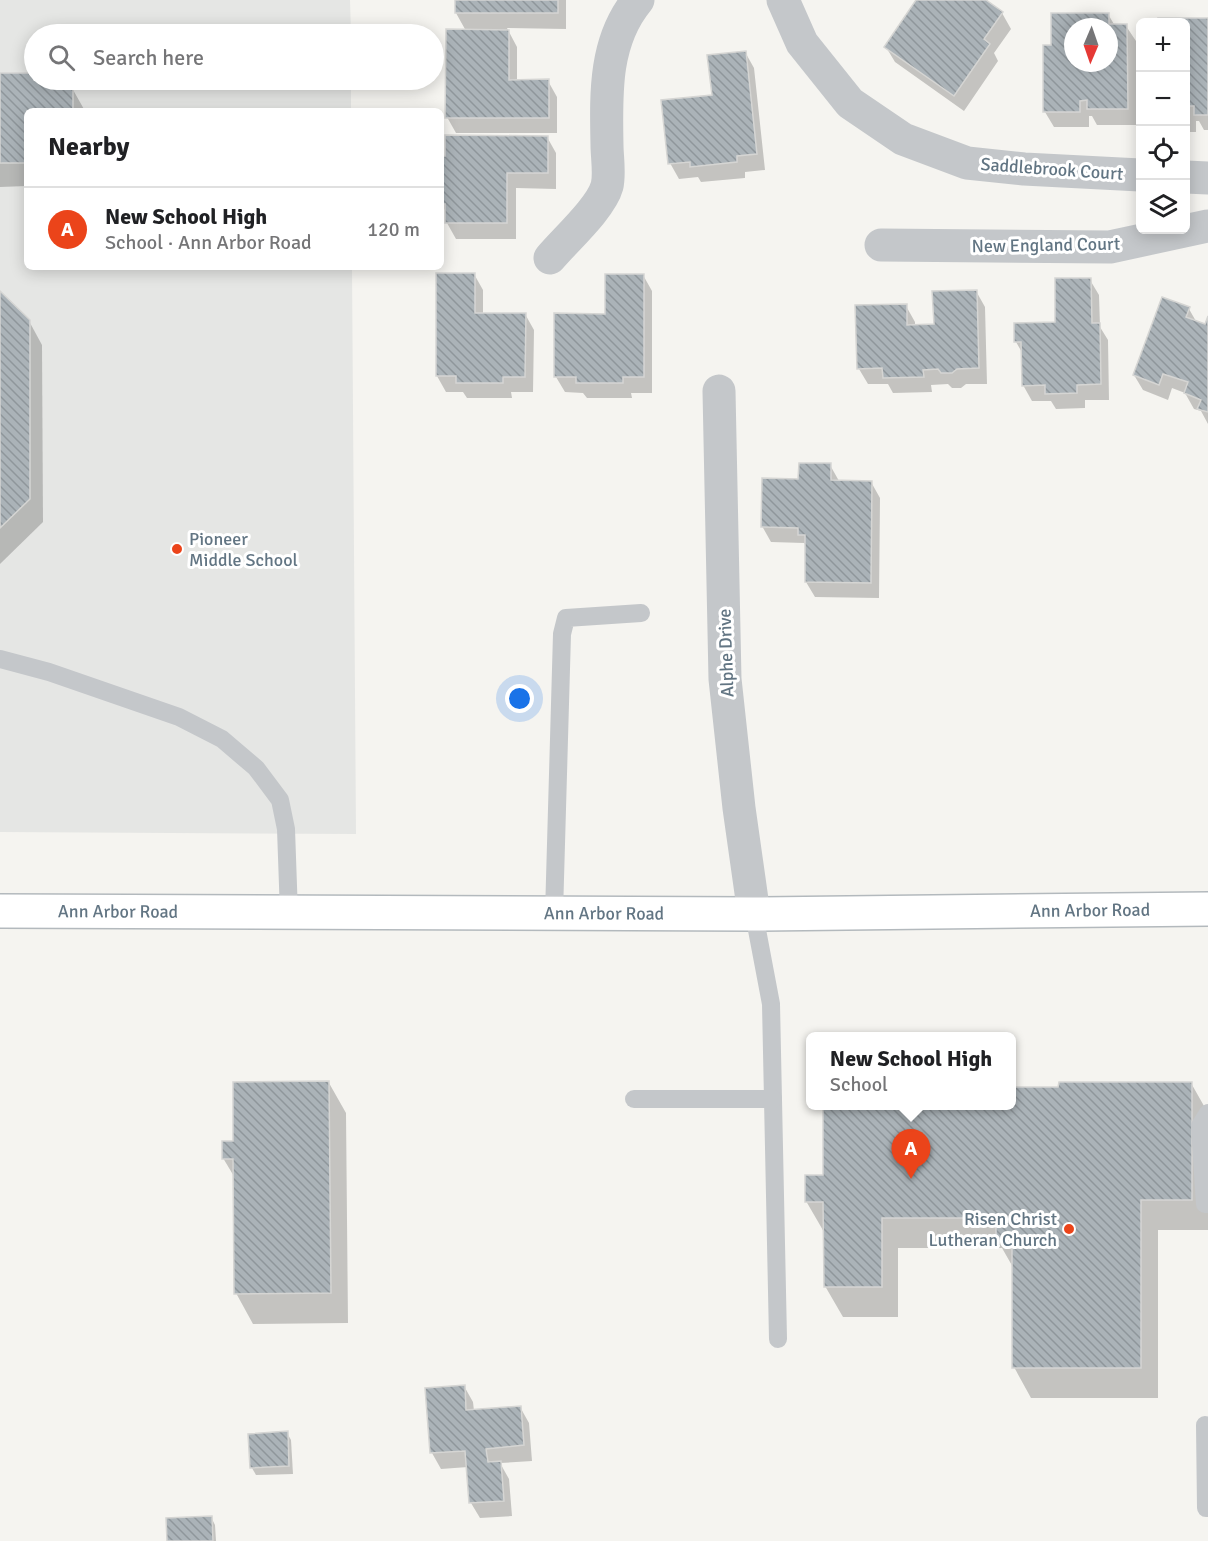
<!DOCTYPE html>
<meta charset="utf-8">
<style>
body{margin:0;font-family:Signika,sans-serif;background:#f2f2f2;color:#202124}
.controls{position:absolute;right:18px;top:18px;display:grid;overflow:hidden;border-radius:9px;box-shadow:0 3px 15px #0003}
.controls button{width:54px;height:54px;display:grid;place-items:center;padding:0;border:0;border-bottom:2px solid #e0e0e0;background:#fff;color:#202124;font:30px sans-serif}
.compass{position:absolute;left:1064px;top:18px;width:54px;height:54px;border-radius:50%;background:#fff;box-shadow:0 3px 15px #0003;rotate:182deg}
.you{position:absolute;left:520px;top:699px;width:21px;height:21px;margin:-15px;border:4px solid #fff;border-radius:50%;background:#1a73e8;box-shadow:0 0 0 9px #1a73e833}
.badge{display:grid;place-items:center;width:39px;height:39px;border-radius:50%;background:#eb441a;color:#fff;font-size:20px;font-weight:700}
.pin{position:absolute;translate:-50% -50px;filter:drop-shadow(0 2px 3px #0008)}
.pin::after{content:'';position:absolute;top:32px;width:21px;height:18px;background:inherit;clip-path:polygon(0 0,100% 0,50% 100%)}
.popup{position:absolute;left:806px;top:1032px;width:210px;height:78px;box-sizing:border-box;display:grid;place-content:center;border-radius:9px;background:#fff;filter:drop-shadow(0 2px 4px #0005);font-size:20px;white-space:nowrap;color:#757577}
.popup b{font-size:22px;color:#202124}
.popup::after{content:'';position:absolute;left:50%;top:100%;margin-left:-12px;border:12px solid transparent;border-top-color:#fff}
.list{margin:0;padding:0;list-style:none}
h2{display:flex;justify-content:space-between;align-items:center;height:78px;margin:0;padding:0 24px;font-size:26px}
h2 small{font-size:20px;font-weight:400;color:#757577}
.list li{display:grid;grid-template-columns:39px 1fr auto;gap:18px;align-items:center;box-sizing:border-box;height:84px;padding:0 24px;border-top:2px solid #e0e0e0}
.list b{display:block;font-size:22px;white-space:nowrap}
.list p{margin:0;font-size:20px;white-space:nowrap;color:#757577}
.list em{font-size:20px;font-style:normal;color:#757577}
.icon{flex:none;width:33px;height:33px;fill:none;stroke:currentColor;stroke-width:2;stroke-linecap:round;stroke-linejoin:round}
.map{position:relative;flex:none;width:1208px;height:1541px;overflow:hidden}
.search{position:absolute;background:#fff;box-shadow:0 3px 15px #0003;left:24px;top:24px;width:420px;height:66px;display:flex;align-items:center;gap:15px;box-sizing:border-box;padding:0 21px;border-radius:33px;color:#757577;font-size:22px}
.panel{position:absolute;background:#fff;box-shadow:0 3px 15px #0003;left:24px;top:108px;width:420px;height:162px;border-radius:9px}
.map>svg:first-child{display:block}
.built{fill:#e5e6e4}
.shadow{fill:#0003;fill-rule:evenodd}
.building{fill:url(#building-back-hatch);stroke:#d5d5d3;stroke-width:1.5;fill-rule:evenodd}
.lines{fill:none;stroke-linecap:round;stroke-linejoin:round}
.secondary-casing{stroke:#b3b9bd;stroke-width:36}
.service{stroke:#c4c7ca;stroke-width:18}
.minor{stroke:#c4c7ca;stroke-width:33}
.secondary{stroke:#fff;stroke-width:33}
.poi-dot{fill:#eb441a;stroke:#fff;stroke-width:2}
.labels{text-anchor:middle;stroke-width:6;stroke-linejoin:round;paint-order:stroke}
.street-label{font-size:18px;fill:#627583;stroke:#fff}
.poi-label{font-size:18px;fill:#627583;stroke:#fff;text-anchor:start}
</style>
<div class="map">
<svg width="1208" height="1541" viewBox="0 0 1208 1541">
<defs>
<pattern id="building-back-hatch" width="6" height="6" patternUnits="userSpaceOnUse" patternTransform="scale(1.5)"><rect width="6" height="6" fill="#abb3b8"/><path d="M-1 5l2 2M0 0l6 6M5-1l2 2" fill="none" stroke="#8f969b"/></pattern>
</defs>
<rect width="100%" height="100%" fill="#f5f4f0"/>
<path class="built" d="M 0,0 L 350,0 L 351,34 L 34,34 L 34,80 L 351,80 L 351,111 L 27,111 L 27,267 L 352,267 L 356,834 L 0,832 Z"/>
<g class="shadow">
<path d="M 456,0 L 566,0 L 566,29 L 507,28 L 517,47 L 517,81 L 548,81 L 557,97 L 557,133 L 456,133 L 447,117 L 466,31 L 456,13 Z"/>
<path d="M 918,0 L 983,0 L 1002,13 L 1011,29 L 994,53 L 998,61 L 964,111 L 895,62 L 886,47 Z"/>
<path d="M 1108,14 L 1115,26 L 1126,26 L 1136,41 L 1136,125 L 1097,125 L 1092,116 L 1089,116 L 1089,127 L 1054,127 L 1045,112 L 1053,46 L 1053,15 ZM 1073,27 L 1109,27 L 1109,63 L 1073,63 Z"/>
<path d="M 1160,19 L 1208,19 L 1208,130 L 1204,130 L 1199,121 L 1196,121 L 1196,132 L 1186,132 L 1186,22 L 1160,22 Z"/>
<path d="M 745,52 L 754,68 L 765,170 L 745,172 L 745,178 L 701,182 L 698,177 L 679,179 L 670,163 Z"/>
<path d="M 34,74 L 34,80 L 58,80 L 63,88 L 72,88 L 85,111 L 27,111 L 27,186 L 0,187 L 0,75 Z"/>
<path d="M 547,137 L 556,153 L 556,189 L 516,188 L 516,239 L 456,239 L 447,223 L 447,213 L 441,204 Z"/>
<path d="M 474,274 L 483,290 L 483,314 L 525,314 L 534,330 L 533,392 L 511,392 L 512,398 L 467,398 L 463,392 L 446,392 L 437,376 Z"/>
<path d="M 643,275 L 652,291 L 652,393 L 631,393 L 632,398 L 587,398 L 583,393 L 565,392 L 556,377 Z"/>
<path d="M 1090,280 L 1099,295 L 1100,327 L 1108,340 L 1109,400 L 1085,400 L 1085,408 L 1056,409 L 1051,401 L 1032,401 L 1023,385 L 1023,354 L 1016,342 L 1016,325 L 1057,324 Z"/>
<path d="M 976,291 L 985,307 L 987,384 L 966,384 L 961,388 L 952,388 L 948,384 L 931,385 L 932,392 L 893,393 L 888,384 L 868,384 L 859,369 L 906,306 L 915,322 L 915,326 L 935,326 Z"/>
<path d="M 0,293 L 29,321 L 42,345 L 43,522 L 0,564 Z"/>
<path d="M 1189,309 L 1197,323 L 1206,326 L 1208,321 L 1208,424 L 1201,411 L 1194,409 L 1185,393 L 1172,388 L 1168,400 L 1143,390 L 1134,375 Z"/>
<path d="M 830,465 L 839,481 L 871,482 L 880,498 L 879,598 L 815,597 L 806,582 L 807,547 L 804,543 L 771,542 L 762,526 L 800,480 Z"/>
<path d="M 329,1083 L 346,1113 L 348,1323 L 253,1324 L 236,1293 L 235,1178 L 223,1158 L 235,1143 Z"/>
<path d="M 1191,1083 L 1208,1113 L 1208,1230 L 1158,1230 L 1158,1398 L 1031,1398 L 1014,1367 L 1014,1269 L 1002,1248 L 898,1248 L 898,1317 L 843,1317 L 825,1286 L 824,1232 L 806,1201 L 825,1177 L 825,1106 L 1012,1106 L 1012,1089 Z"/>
<path d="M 464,1386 L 473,1402 L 474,1411 L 520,1407 L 529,1423 L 532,1461 L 500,1463 L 509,1479 L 512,1516 L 480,1518 L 471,1503 L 468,1467 L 441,1469 L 432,1453 Z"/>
<path d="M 287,1433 L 291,1440 L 293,1474 L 256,1475 L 252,1468 L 250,1435 Z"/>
<path d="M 211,1517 L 215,1525 L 216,1541 L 169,1541 Z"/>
</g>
<g class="building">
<rect x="455" y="0" width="103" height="13"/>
<path d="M 916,0 L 986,0 L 1003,12 L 984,39 L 990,44 L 954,96 L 884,47 Z"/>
<path d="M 1051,13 L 1109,13 L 1109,24 L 1127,24 L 1128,109 L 1087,109 L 1087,100 L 1080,101 L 1080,112 L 1043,112 L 1043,45 L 1051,45 ZM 1073,27 L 1109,27 L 1109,63 L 1073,63 Z"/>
<path d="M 1158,18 L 1208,18 L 1208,115 L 1194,115 L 1194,106 L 1188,106 L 1188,117 L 1186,117 L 1186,22 L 1158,22 Z"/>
<path d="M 446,29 L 509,30 L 509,80 L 549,79 L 549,118 L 445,118 Z"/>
<path d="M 746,51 L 757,154 L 737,156 L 737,162 L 690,167 L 690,162 L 668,164 L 661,100 L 712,95 L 707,55 Z"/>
<path d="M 0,73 L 34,73 L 34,80 L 56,80 L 56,87 L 73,86 L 73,111 L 27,111 L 27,163 L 0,163 Z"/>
<path d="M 445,135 L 548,136 L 548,173 L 507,173 L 507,223 L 445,223 L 445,204 L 441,204 L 441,156 L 445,156 Z"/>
<path d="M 436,273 L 475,273 L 475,313 L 526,313 L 525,377 L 503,377 L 503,383 L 456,383 L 456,376 L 436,376 Z"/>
<path d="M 605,274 L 644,274 L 644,377 L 623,377 L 623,383 L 576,383 L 576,377 L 554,377 L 554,313 L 605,314 Z"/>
<path d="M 1055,278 L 1091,278 L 1092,323 L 1100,323 L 1101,384 L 1077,385 L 1077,393 L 1045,394 L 1045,385 L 1022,386 L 1021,342 L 1014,342 L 1014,323 L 1055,322 Z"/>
<path d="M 977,290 L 979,368 L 957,369 L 952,373 L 941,373 L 938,369 L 923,370 L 924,377 L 883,378 L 882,368 L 857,369 L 855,305 L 907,304 L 907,325 L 934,324 L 932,291 Z"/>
<path d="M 0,291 L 30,320 L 30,499 L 0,528 Z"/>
<path d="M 1162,297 L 1190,307 L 1186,317 L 1205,324 L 1208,316 L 1208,412 L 1197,409 L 1201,400 L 1184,393 L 1188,382 L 1163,374 L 1159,385 L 1133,375 Z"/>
<path d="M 799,463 L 831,463 L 831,480 L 872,481 L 871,583 L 805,582 L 805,535 L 798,535 L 798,528 L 761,527 L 762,478 L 798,479 Z"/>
<path d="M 329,1081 L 331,1293 L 234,1294 L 233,1159 L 222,1159 L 222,1141 L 233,1141 L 233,1082 Z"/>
<path d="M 1059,1082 L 1192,1082 L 1192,1200 L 1141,1200 L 1141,1368 L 1012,1368 L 1012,1241 L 996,1241 L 996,1218 L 882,1218 L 882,1287 L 824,1287 L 823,1202 L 805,1202 L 805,1175 L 823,1175 L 823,1106 L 1012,1106 L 1012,1087 L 1058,1087 Z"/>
<path d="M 465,1385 L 466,1410 L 521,1406 L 524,1445 L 486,1449 L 488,1462 L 501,1461 L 504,1501 L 469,1503 L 465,1451 L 430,1453 L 425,1388 Z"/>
<path d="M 288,1431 L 289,1466 L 250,1468 L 248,1434 Z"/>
<path d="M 212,1516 L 213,1541 L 167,1541 L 166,1518 Z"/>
</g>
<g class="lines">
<g class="secondary-casing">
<g id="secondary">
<path id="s1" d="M 0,911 L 754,914 L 1208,909"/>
</g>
</g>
<g class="service">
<path d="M 0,659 L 49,672 L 179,717 L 222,739 L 256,768 L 280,800 L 286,829 L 289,914"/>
<path d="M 554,914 L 562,634 L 566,618 L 641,613"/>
<path d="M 754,914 L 771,1004 L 778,1339"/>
<path d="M 634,1099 L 773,1099"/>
<path d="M 1208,1113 L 1200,1126 L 1205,1204 L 1208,1204"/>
<path d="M 1205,1425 L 1206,1508 L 1208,1508"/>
</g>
<g class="minor">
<path d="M 783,0 L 802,43 L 850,103 L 903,139 L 967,163 L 1024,169 L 1140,175"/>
<path d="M 1186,177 L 1208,178"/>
<path d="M 881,245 L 1110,247 L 1208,226"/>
<path d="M 550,258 C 565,240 601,208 607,186 C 610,174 607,157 607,145 C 606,94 604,41 638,0"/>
<path d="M 719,391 L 725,679 L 739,808 L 754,914"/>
</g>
<use href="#secondary" class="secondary"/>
</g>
<g class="poi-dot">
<circle cx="177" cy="549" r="6"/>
<circle cx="1069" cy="1229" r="6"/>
</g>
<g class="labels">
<g class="street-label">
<text transform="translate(1052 169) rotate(4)" y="6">Saddlebrook Court</text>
<text transform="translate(1046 245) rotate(-1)" y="6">New England Court</text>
<text transform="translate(726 653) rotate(-92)" y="6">Alphe Drive</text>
<text dy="6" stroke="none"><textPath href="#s1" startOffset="1090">Ann Arbor Road</textPath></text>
<text dy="6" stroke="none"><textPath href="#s1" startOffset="118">Ann Arbor Road</textPath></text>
<text dy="6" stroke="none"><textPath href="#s1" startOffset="604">Ann Arbor Road</textPath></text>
</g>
<g class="poi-label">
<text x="189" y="545">Pioneer<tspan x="189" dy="21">Middle School</tspan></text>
<text x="1057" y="1225" text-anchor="end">Risen Christ<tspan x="1057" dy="21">Lutheran Church</tspan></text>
</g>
</g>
</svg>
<div class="controls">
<button>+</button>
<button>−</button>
<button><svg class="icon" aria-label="locate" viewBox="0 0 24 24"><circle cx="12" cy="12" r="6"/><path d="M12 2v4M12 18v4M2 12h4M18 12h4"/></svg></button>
<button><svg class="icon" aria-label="layers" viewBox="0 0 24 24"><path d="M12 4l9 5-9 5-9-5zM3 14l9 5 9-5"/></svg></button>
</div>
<svg class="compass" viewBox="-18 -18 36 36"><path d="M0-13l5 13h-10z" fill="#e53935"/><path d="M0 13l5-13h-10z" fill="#757577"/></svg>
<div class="you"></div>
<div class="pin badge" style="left:911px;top:1179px">A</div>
<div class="popup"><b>New School High</b>School</div>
<div class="search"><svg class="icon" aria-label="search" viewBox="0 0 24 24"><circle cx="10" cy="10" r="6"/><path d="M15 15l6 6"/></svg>Search here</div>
<section class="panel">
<h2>Nearby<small></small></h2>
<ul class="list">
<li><span class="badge">A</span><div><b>New School High</b><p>School · Ann Arbor Road</p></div><em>120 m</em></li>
</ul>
</section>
</div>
